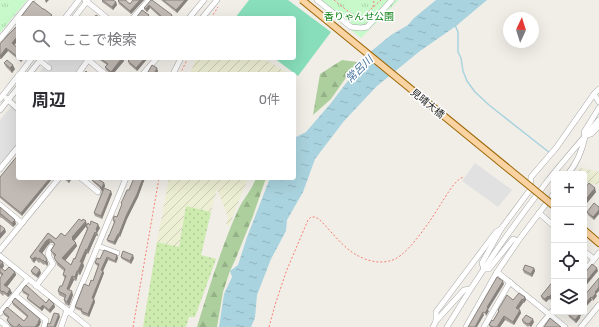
<!DOCTYPE html>
<html lang="ja">
<meta charset="utf-8">
<style>
body{margin:0;font-family:Rubik,"Noto Sans JP",sans-serif;background:#f7f7f7;color:#2b2b33}
.controls{position:absolute;right:12px;bottom:12px;display:grid;overflow:hidden;border-radius:4px;box-shadow:0 4px 16px #0002}
.controls button{width:36px;height:36px;display:grid;place-items:center;padding:0;border:0;border-bottom:1px solid #e1e1e2;background:#fff;color:#2b2b33;font:20px sans-serif}
.compass{position:absolute;left:503px;top:12px;width:36px;height:36px;border-radius:50%;background:#fff;box-shadow:0 4px 16px #0002;rotate:4deg}
.list{margin:0;padding:0;list-style:none}
h2{display:flex;justify-content:space-between;align-items:center;height:52px;margin:0;padding:0 16px;font-size:17px}
h2 small{font-size:13px;font-weight:400;color:#7c7c81}
.icon{flex:none;width:22px;height:22px;fill:none;stroke:currentColor;stroke-width:2;stroke-linecap:round;stroke-linejoin:round}
.map{position:relative;flex:none;width:599px;height:327px;overflow:hidden}
.search{position:absolute;background:#fff;box-shadow:0 4px 16px #0002;left:16px;top:16px;width:280px;height:44px;display:flex;align-items:center;gap:10px;box-sizing:border-box;padding:0 14px;border-radius:4px;color:#7c7c81;font-size:15px}
.panel{position:absolute;background:#fff;box-shadow:0 4px 16px #0002;left:16px;top:72px;width:280px;height:108px;border-radius:4px}
.map>svg:first-child{display:block}
.farmland{fill:url(#farmland-furrows)}
.forest{fill:url(#forest-firs)}
.park{fill:url(#park-tufts)}
.garden{fill:url(#garden-dots)}
.pitch{fill:#88debb}
.parking{fill:#e1e1e1}
.water{fill:url(#water-ripples)}
.lines{fill:none;stroke-linecap:round;stroke-linejoin:round}
.stream{stroke:#a9d3de;stroke-width:1.5}
.minor-casing{stroke:#a8a8a8;stroke-width:6}
.major-casing{stroke:#9b6603;stroke-width:8}
.path{stroke:#f87e72;stroke-width:1;stroke-dasharray:2 2;stroke-linecap:butt}
.minor{stroke:#fff;stroke-width:5}
.major{stroke:#fad3a3;stroke-width:6}
.major-bridge-casing{stroke:#9b6603;stroke-width:8;stroke-linecap:butt}
.major-bridge{stroke:#fad3a3;stroke-width:6}
.wall{fill:#a7a09b;fill-rule:evenodd}
.shaded-wall{fill:#88827e}
.building{fill:#c2bab4;stroke:#88827e}
.labels{text-anchor:middle;stroke-width:3;stroke-linejoin:round;paint-order:stroke}
.park-label{font-size:10px;fill:#0e8015;stroke:#fff}
.street-label{font-size:10px;fill:#212121;stroke:#fff}
.water-label{font-size:11px;font-style:italic;fill:#4876a0;stroke:#fff}
</style>
<div class="map">
<svg width="599" height="327" viewBox="0 0 599 327">
<defs>
<pattern id="farmland-furrows" width="10" height="10" patternUnits="userSpaceOnUse"><rect width="10" height="10" fill="#edefd4"/><path d="M-1 1l2-2M0 10L10 0M9 11l2-2" fill="none" stroke="#cbcdb6"/></pattern>
<pattern id="forest-firs" width="22" height="20" patternUnits="userSpaceOnUse"><rect width="22" height="20" fill="#adcf9d"/><path d="M5 1l3.5 6h-7zM16 11l3.5 6h-7z" fill="#95b187"/></pattern>
<pattern id="park-tufts" width="24" height="20" patternUnits="userSpaceOnUse"><rect width="24" height="20" fill="#c7f9ca"/><path d="M3 7l-1-3M5 7V3M7 7l1-3M15 17l-1-3M17 17v-4M19 17l1-3" fill="none" stroke="#abd5ad"/></pattern>
<pattern id="garden-dots" width="8" height="8" patternUnits="userSpaceOnUse"><rect width="8" height="8" fill="#cdeaaf"/><path d="M2 2h.1M6 6h.1" fill="none" stroke="#b0c896" stroke-width="1.8" stroke-linecap="round"/></pattern>
<pattern id="water-ripples" width="26" height="14" patternUnits="userSpaceOnUse"><rect width="26" height="14" fill="#a9d3de"/><path d="M2 4q2-2 4 0t4 0M15 11q2-2 4 0t4 0" fill="none" stroke="#91b5be"/></pattern>
</defs>
<rect width="100%" height="100%" fill="#f1eee8"/>
<g class="farmland">
<path d="M 196,58 L 263,58 L 289,74 L 190,74 Z"/>
<path d="M 580,168 L 599,172 L 599,185 L 584,182 L 584,174 L 577,174 Z"/>
<path d="M 169,178 L 248,178 L 229,226 L 226,225 L 228,217 L 217,189 L 211,212 L 186,206 L 179,247 L 157,242 Z"/>
</g>
<g class="forest">
<path d="M 342,60 L 357,62 L 331,99 L 313,115 L 320,74 Z"/>
<path d="M 256,178 L 266,178 L 253,216 L 236,258 L 230,271 L 223,292 L 217,327 L 197,327 C 209,288 221,248 238,210 C 243,199 252,190 256,178 Z"/>
</g>
<g class="park">
<path d="M 0,0 L 27,0 L 0,33 Z"/>
<path d="M 313,0 L 399,0 L 361,38 Z"/>
</g>
<path class="garden" d="M 186,206 L 211,212 L 201,255 L 216,259 L 204,292 L 195,317 L 189,317 L 186,327 L 143,327 L 157,242 L 179,247 Z"/>
<path class="pitch" d="M 249,0 L 288,0 L 331,32 L 298,76 L 274,58 L 294,58 L 294,18 L 235,18 Z"/>
<g class="parking">
<path d="M 51,58 L 81,58 L 87,63 L 78,74 L 38,74 Z"/>
<path d="M 18,98 L 18,147 L 0,169 L 0,120 Z"/>
<path d="M 475,163 L 512,190 L 498,207 L 462,181 Z"/>
</g>
<path class="water" d="M 436,0 L 487,0 L 456,26 L 420,51 L 377,86 L 344,121 L 315,159 L 303,192 L 287,220 L 286,231 L 271,259 L 257,295 L 255,318 L 251,327 L 219,327 L 224,294 L 232,277 L 230,271 L 238,265 L 247,237 L 270,178 L 294,178 L 294,140 L 296,137 L 306,132 L 331,103 L 369,53 L 391,35 L 408,25 L 414,18 Z"/>
<g class="lines">
<path class="stream" d="M 455,25 L 458,32 L 458,52 L 461,58 L 463,71 L 467,81 L 475,92 L 489,105 L 550,153"/>
<g class="minor-casing">
<g id="minor">
<path d="M 85,0 L 107,18"/>
<path d="M 317,0 L 351,27 L 361,28 L 367,27 L 392,0"/>
<path d="M 65,18 L 79,0"/>
<path d="M 74,18 L 88,0"/>
<path d="M 133,18 L 149,0"/>
<path d="M 189,18 L 204,0"/>
<path d="M 202,18 L 217,0"/>
<path d="M 0,39 L 32,0"/>
<path d="M 86,58 L 105,74"/>
<path d="M 40,61 L 49,68"/>
<path d="M 20,74 L 32,58"/>
<path d="M 29,74 L 42,58"/>
<path d="M 78,74 L 88,60"/>
<path d="M 143,74 L 157,58"/>
<path d="M 173,74 L 181,58"/>
<path d="M 594,94 L 599,102"/>
<path d="M 6,98 L 17,108"/>
<path d="M 0,99 L 18,76"/>
<path d="M 599,108 L 584,132 L 585,136 L 591,134 L 599,126"/>
<path d="M 0,110 L 18,88"/>
<path d="M 0,169 L 18,147"/>
<path d="M 568,174 C 577,163 582,151 585,137"/>
<path d="M 81,178 L 98,192"/>
<path d="M 552,196 L 554,193"/>
<path d="M 0,205 L 22,223"/>
<path d="M 539,213 L 554,226"/>
<path d="M 518,241 L 513,239 L 489,269 L 484,269 L 482,263 L 501,229 L 530,190 L 531,177 L 556,148 L 594,94 L 599,89"/>
<path d="M 98,246 L 117,253"/>
<path d="M 0,250 L 59,178"/>
<path d="M 584,251 L 594,259"/>
<path d="M 0,256 L 88,327"/>
<path d="M 497,272 L 565,327"/>
<path d="M 584,272 L 599,253"/>
<path d="M 36,286 L 53,264 C 49,257 46,254 51,247"/>
<path d="M 15,295 L 46,320 L 44,327"/>
<path d="M 0,313 L 28,279"/>
<path d="M 70,313 L 126,178"/>
<path d="M 0,321 L 7,327"/>
<path d="M 436,321 L 436,312 L 496,232 L 501,229"/>
<path d="M 61,327 L 67,310"/>
<path d="M 433,327 L 436,321 L 464,290 L 470,289"/>
<path d="M 447,327 C 477,277 510,229 546,183 C 563,161 581,141 599,120"/>
<path d="M 466,327 L 497,272 L 518,241 L 546,204"/>
<path d="M 484,327 L 510,282"/>
<path d="M 539,327 L 554,309"/>
<path d="M 581,327 L 599,305"/>
</g>
</g>
<g class="major-casing">
<path id="major" d="M 584,230 L 599,243"/>
</g>
<g class="path">
<path d="M 334,0 L 359,20 L 381,0"/>
<path d="M 373,7 L 374,0"/>
<path d="M 211,18 L 218,7"/>
<path d="M 180,74 L 188,58"/>
<path d="M 133,327 L 159,178"/>
<path d="M 269,327 L 275,305 L 286,272 L 308,220 L 311,217 L 315,217 L 319,219 C 329,229 338,241 349,250 C 362,260 380,266 395,259 C 410,252 433,217 442,202 C 447,195 455,179 464,177"/>
</g>
<use href="#minor" class="minor"/>
<use href="#major" class="major"/>
<g class="major-bridge-casing">
<path id="major-bridge" d="M 302,0 L 554,206"/>
</g>
<use href="#major-bridge" class="major-bridge"/>
</g>
<g class="wall">
<path d="M 102,0 L 113,0 L 116,2 L 117,5 L 113,10 L 102,2 Z"/>
<path d="M 119,0 L 127,0 L 126,1 L 130,4 L 133,0 L 144,0 L 131,14 L 119,4 L 118,1 Z"/>
<path d="M 151,0 L 172,15 L 173,18 L 160,17 L 150,8 L 147,12 L 145,10 L 144,8 Z"/>
<path d="M 161,0 L 188,0 L 177,13 Z"/>
<path d="M 18,25 L 18,41 L 14,45 L 18,48 L 18,58 L 24,58 L 21,62 L 8,51 L 1,59 L 0,59 L 0,44 Z"/>
<path d="M 97,58 L 123,58 L 124,61 L 113,74 L 111,74 L 106,70 L 105,67 L 107,65 Z"/>
<path d="M 131,58 L 148,58 L 137,71 L 129,64 L 128,61 Z"/>
<path d="M 4,63 L 15,69 L 12,73 L 6,67 Z"/>
<path d="M 18,155 L 22,216 L 0,198 L 0,177 Z"/>
<path d="M 63,178 L 72,178 L 69,183 Z"/>
<path d="M 89,178 L 102,178 L 100,180 L 104,183 L 105,186 L 104,188 L 112,194 L 102,219 L 95,216 L 94,213 L 102,192 L 101,189 L 93,182 L 92,180 Z"/>
<path d="M 133,178 L 145,178 L 138,197 L 127,219 L 120,237 L 119,237 L 115,245 L 108,242 L 107,240 L 109,236 L 114,223 L 113,220 L 117,217 L 122,205 L 121,203 L 129,190 L 134,179 Z"/>
<path d="M 584,187 L 596,192 L 587,203 L 584,200 Z"/>
<path d="M 0,207 L 16,224 L 13,227 L 2,218 L 1,218 L 0,217 Z"/>
<path d="M 599,207 L 594,220 L 588,215 L 587,212 Z"/>
<path d="M 87,225 L 90,225 L 100,228 L 97,233 L 98,235 L 97,236 L 96,236 L 88,254 L 87,253 L 83,263 L 84,266 L 80,275 L 78,274 L 76,281 L 74,280 L 69,290 L 73,295 L 69,306 L 65,304 L 64,300 L 65,298 L 59,295 L 58,291 L 62,286 L 65,279 L 63,275 L 64,271 L 57,265 L 55,257 L 53,255 L 51,250 L 55,246 L 53,243 L 50,243 L 48,245 L 42,253 L 47,260 L 48,264 L 47,266 L 45,264 L 44,265 L 40,262 L 39,263 L 36,260 L 34,263 L 32,261 L 30,257 L 48,233 L 56,239 L 65,236 ZM 87,225 L 86,227 L 87,229 L 75,259 L 71,265 L 65,261 L 77,246 L 74,241 Z"/>
<path d="M 117,255 L 118,258 L 116,263 L 108,260 L 103,271 L 104,273 L 94,299 L 95,302 L 89,317 L 82,314 L 81,311 L 76,309 L 75,307 L 93,281 L 98,266 L 96,265 L 95,263 L 100,259 Z"/>
<path d="M 121,257 L 134,258 L 131,264 L 122,259 Z"/>
<path d="M 0,260 L 4,266 L 2,269 L 5,271 L 15,272 L 16,275 L 7,287 L 10,289 L 12,293 L 8,297 L 4,294 L 3,296 L 0,293 L 0,278 L 2,276 L 0,274 Z"/>
<path d="M 534,268 L 535,271 L 532,277 L 524,273 L 523,270 Z"/>
<path d="M 31,271 L 41,273 L 38,278 L 32,274 Z"/>
<path d="M 554,280 L 550,300 L 549,299 L 546,302 L 542,299 L 541,296 Z"/>
<path d="M 22,290 L 46,303 L 54,304 L 55,307 L 50,313 L 44,308 L 42,311 L 28,300 L 27,298 L 28,296 L 23,293 Z"/>
<path d="M 525,297 L 526,300 L 524,303 L 523,303 L 519,309 L 520,310 L 521,313 L 514,325 L 505,320 L 500,327 L 490,327 L 489,325 L 493,321 L 498,312 L 498,310 L 513,300 Z"/>
<path d="M 12,302 L 41,322 L 38,327 L 11,327 L 8,322 L 7,320 L 8,318 L 4,315 L 3,312 L 24,321 L 27,317 L 13,305 Z"/>
<path d="M 568,314 L 580,317 L 580,318 L 576,323 L 569,317 Z"/>
<path d="M 522,320 L 534,322 L 531,327 L 529,326 L 528,327 L 523,323 Z"/>
</g>
<g class="shaded-wall">
<path d="M 45,0 L 49,0 L 46,3 Z"/>
<path d="M 140,0 L 144,0 L 131,14 L 130,11 Z"/>
<path d="M 185,0 L 188,0 L 177,13 L 176,10 Z"/>
<path d="M 116,2 L 117,5 L 113,10 L 112,7 Z"/>
<path d="M 149,5 L 150,8 L 147,12 L 146,9 Z"/>
<path d="M 17,37 L 18,41 L 13,46 L 12,43 Z"/>
<path d="M 6,48 L 8,51 L 1,59 L 0,56 Z"/>
<path d="M 21,58 L 24,58 L 21,62 L 20,59 Z"/>
<path d="M 123,58 L 124,61 L 113,74 L 112,74 L 111,72 Z"/>
<path d="M 145,58 L 148,58 L 137,71 L 136,68 Z"/>
<path d="M 13,65 L 15,69 L 12,73 L 10,68 Z"/>
<path d="M 157,68 L 158,71 L 157,74 L 154,74 Z"/>
<path d="M 50,178 L 53,178 L 22,216 L 21,213 Z"/>
<path d="M 69,178 L 72,178 L 69,183 L 68,180 Z"/>
<path d="M 143,178 L 145,178 L 138,197 L 127,219 L 120,237 L 119,234 L 126,216 Z"/>
<path d="M 104,183 L 105,186 L 102,192 L 101,189 Z"/>
<path d="M 595,188 L 596,192 L 587,203 L 586,199 Z"/>
<path d="M 111,191 L 112,194 L 102,219 L 101,216 Z"/>
<path d="M 599,210 L 599,214 L 594,220 L 593,217 Z"/>
<path d="M 15,220 L 16,224 L 13,227 L 12,223 Z"/>
<path d="M 86,221 L 87,225 L 74,241 L 74,242 L 72,239 L 72,237 Z"/>
<path d="M 98,224 L 100,228 L 97,233 L 98,235 L 97,236 L 96,233 L 96,230 Z"/>
<path d="M 5,229 L 6,232 L 0,239 L 0,234 Z"/>
<path d="M 95,232 L 96,236 L 88,254 L 87,250 Z"/>
<path d="M 118,234 L 119,237 L 115,245 L 114,242 Z"/>
<path d="M 49,239 L 50,243 L 48,245 L 41,255 L 39,251 L 46,241 Z"/>
<path d="M 76,243 L 77,246 L 64,262 L 62,258 Z"/>
<path d="M 86,249 L 87,253 L 83,263 L 84,266 L 80,275 L 78,271 L 80,262 Z"/>
<path d="M 117,255 L 118,258 L 116,263 L 115,261 Z"/>
<path d="M 133,255 L 134,258 L 131,264 L 130,261 Z"/>
<path d="M 35,257 L 36,260 L 34,263 L 33,259 Z"/>
<path d="M 107,257 L 108,260 L 103,271 L 104,273 L 93,301 L 92,298 L 101,270 Z"/>
<path d="M 47,260 L 48,264 L 47,266 L 45,262 Z"/>
<path d="M 3,262 L 4,266 L 1,270 L 0,266 Z"/>
<path d="M 534,268 L 535,271 L 532,277 L 531,274 Z"/>
<path d="M 597,268 L 598,271 L 584,288 L 584,284 Z"/>
<path d="M 40,270 L 41,273 L 38,278 L 36,275 Z"/>
<path d="M 77,271 L 78,274 L 76,281 L 75,277 Z"/>
<path d="M 15,272 L 16,275 L 6,288 L 4,285 Z"/>
<path d="M 72,276 L 74,280 L 68,292 L 67,289 Z"/>
<path d="M 503,281 L 504,284 L 488,310 L 489,311 L 486,316 L 485,313 L 487,307 Z"/>
<path d="M 599,287 L 599,291 L 596,294 L 597,296 L 593,301 L 592,298 L 595,292 Z"/>
<path d="M 10,289 L 12,293 L 8,297 L 7,294 Z"/>
<path d="M 72,291 L 73,295 L 69,306 L 67,302 Z"/>
<path d="M 554,291 L 554,295 L 550,300 L 549,297 Z"/>
<path d="M 548,296 L 549,299 L 546,302 L 545,299 Z"/>
<path d="M 525,297 L 526,300 L 524,303 L 523,300 Z"/>
<path d="M 591,297 L 592,300 L 584,309 L 584,311 L 584,305 Z"/>
<path d="M 94,299 L 95,302 L 89,317 L 88,314 Z"/>
<path d="M 522,299 L 523,303 L 517,311 L 516,308 Z"/>
<path d="M 54,304 L 55,307 L 50,313 L 49,310 Z"/>
<path d="M 43,305 L 44,308 L 42,311 L 40,308 Z"/>
<path d="M 520,310 L 521,313 L 514,325 L 513,322 Z"/>
<path d="M 483,312 L 484,315 L 477,327 L 475,327 Z"/>
<path d="M 580,312 L 583,312 L 580,317 L 580,318 L 576,323 L 575,320 Z"/>
<path d="M 59,314 L 60,317 L 56,327 L 54,327 Z"/>
<path d="M 504,316 L 505,320 L 500,327 L 497,327 Z"/>
<path d="M 40,319 L 41,322 L 40,324 L 40,325 L 38,327 L 35,327 Z"/>
<path d="M 533,319 L 534,322 L 531,327 L 529,324 Z"/>
</g>
<g class="building">
<path d="M 102,0 L 113,0 L 116,2 L 112,7 Z"/>
<path d="M 119,0 L 125,0 L 130,4 L 133,0 L 140,0 L 130,11 L 118,1 Z"/>
<path d="M 151,0 L 152,0 L 172,15 L 170,18 L 159,18 L 161,16 L 149,5 L 146,9 L 144,8 Z"/>
<path d="M 163,0 L 185,0 L 176,10 Z"/>
<path d="M 33,1 L 43,9 L 44,9 L 52,15 L 49,18 L 20,18 Z"/>
<path d="M 142,10 L 149,15 L 147,17 L 148,18 L 136,18 Z"/>
<path d="M 96,15 L 99,17 L 99,18 L 94,18 Z"/>
<path d="M 18,25 L 18,38 L 17,37 L 12,43 L 18,48 L 18,57 L 6,48 L 0,56 L 0,44 L 8,35 Z"/>
<path d="M 100,58 L 122,58 L 111,72 L 105,67 L 108,64 Z"/>
<path d="M 131,58 L 145,58 L 136,68 L 128,61 Z"/>
<path d="M 7,60 L 13,65 L 10,68 L 4,63 Z"/>
<path d="M 152,65 L 157,68 L 154,74 L 152,74 L 148,72 Z"/>
<path d="M 86,71 L 89,74 L 84,74 Z"/>
<path d="M 18,155 L 18,178 L 50,178 L 21,213 L 0,196 L 0,177 Z"/>
<path d="M 92,178 L 99,178 L 98,179 L 104,183 L 101,189 L 100,186 L 92,180 Z"/>
<path d="M 134,178 L 143,178 L 137,194 L 126,216 L 119,234 L 118,234 L 114,242 L 107,240 L 109,235 L 109,236 L 115,221 L 113,220 L 114,216 L 117,217 L 122,204 L 121,203 L 123,199 L 127,190 L 129,190 Z"/>
<path d="M 589,183 L 595,188 L 586,199 L 584,197 L 584,187 L 585,188 Z"/>
<path d="M 104,188 L 111,191 L 101,216 L 94,213 Z"/>
<path d="M 594,203 L 599,207 L 599,210 L 593,217 L 587,212 Z"/>
<path d="M 0,207 L 15,220 L 12,223 L 1,214 L 0,214 Z"/>
<path d="M 79,219 L 82,221 L 83,219 L 86,221 L 72,237 L 73,238 L 72,239 L 76,243 L 62,258 L 71,265 L 74,258 L 75,259 L 80,246 L 88,228 L 86,227 L 88,223 L 90,225 L 91,221 L 98,224 L 96,230 L 97,231 L 96,233 L 95,232 L 87,250 L 86,249 L 80,262 L 82,262 L 78,271 L 77,271 L 75,277 L 72,276 L 67,289 L 72,291 L 67,302 L 64,300 L 66,295 L 58,291 L 60,286 L 62,286 L 66,276 L 63,275 L 65,269 L 56,261 L 54,257 L 56,255 L 51,251 L 51,250 L 55,244 L 51,240 L 49,239 L 46,241 L 39,251 L 44,255 L 47,260 L 45,262 L 43,260 L 43,261 L 39,258 L 38,259 L 35,257 L 33,259 L 30,257 L 48,233 L 56,239 L 61,233 L 65,236 Z"/>
<path d="M 0,225 L 5,229 L 0,234 Z"/>
<path d="M 104,250 L 117,255 L 115,261 L 107,257 L 101,270 L 103,271 L 92,298 L 94,299 L 88,314 L 81,311 L 82,309 L 75,307 L 84,284 L 89,286 L 91,280 L 93,281 L 99,264 L 95,263 L 97,258 L 100,259 Z"/>
<path d="M 123,251 L 133,255 L 130,261 L 121,257 Z"/>
<path d="M 0,260 L 3,262 L 0,266 Z"/>
<path d="M 592,264 L 597,268 L 584,284 L 584,274 Z"/>
<path d="M 525,265 L 534,268 L 531,274 L 523,270 Z"/>
<path d="M 35,266 L 40,270 L 36,275 L 31,271 Z"/>
<path d="M 0,267 L 5,271 L 9,267 L 15,272 L 4,285 L 10,289 L 7,294 L 3,291 L 2,292 L 0,290 L 0,278 L 3,274 L 0,272 Z"/>
<path d="M 497,277 L 503,281 L 487,307 L 488,308 L 485,313 L 483,312 L 475,327 L 468,327 Z"/>
<path d="M 599,278 L 599,287 L 595,292 L 596,293 L 592,298 L 591,297 L 584,305 L 584,296 Z"/>
<path d="M 554,280 L 554,291 L 549,297 L 548,296 L 545,299 L 541,296 Z"/>
<path d="M 26,285 L 46,303 L 49,299 L 54,304 L 49,310 L 43,305 L 40,308 L 27,298 L 29,295 L 22,290 Z"/>
<path d="M 519,293 L 525,297 L 523,300 L 522,299 L 516,308 L 520,310 L 513,322 L 504,316 L 497,327 L 493,327 L 489,325 L 492,320 L 493,321 L 499,311 L 498,310 L 507,295 L 513,300 Z"/>
<path d="M 15,298 L 40,319 L 38,322 L 39,322 L 35,327 L 22,327 L 19,324 L 17,327 L 14,327 L 10,324 L 7,320 L 9,317 L 3,312 L 7,307 L 24,321 L 28,316 L 12,302 Z"/>
<path d="M 570,312 L 580,312 L 578,314 L 579,315 L 575,320 L 568,314 Z"/>
<path d="M 54,313 L 59,314 L 54,327 L 47,327 L 48,323 L 50,324 Z"/>
<path d="M 526,315 L 533,319 L 529,324 L 528,323 L 527,324 L 522,320 Z"/>
<path d="M 550,318 L 561,327 L 544,327 Z"/>
</g>
<g class="labels">
<g class="park-label">
<text x="359" y="20">香りゃんせ公園</text>
</g>
<g class="street-label">
<text transform="translate(428 103) rotate(39)" y="4">見晴大橋</text>
</g>
<g class="water-label">
<text transform="translate(359 69) rotate(-45)" y="4">常呂川</text>
</g>
</g>
</svg>
<div class="controls">
<button>+</button>
<button>−</button>
<button><svg class="icon" aria-label="locate" viewBox="0 0 24 24"><circle cx="12" cy="12" r="6"/><path d="M12 2v4M12 18v4M2 12h4M18 12h4"/></svg></button>
<button><svg class="icon" aria-label="layers" viewBox="0 0 24 24"><path d="M12 4l9 5-9 5-9-5zM3 14l9 5 9-5"/></svg></button>
</div>
<svg class="compass" viewBox="-18 -18 36 36"><path d="M0-13l5 13h-10z" fill="#e53935"/><path d="M0 13l5-13h-10z" fill="#7c7c81"/></svg>
<div class="search"><svg class="icon" aria-label="search" viewBox="0 0 24 24"><circle cx="10" cy="10" r="6"/><path d="M15 15l6 6"/></svg>ここで検索</div>
<section class="panel">
<h2>周辺<small>0件</small></h2>
<ul class="list">
</ul>
</section>
</div>
